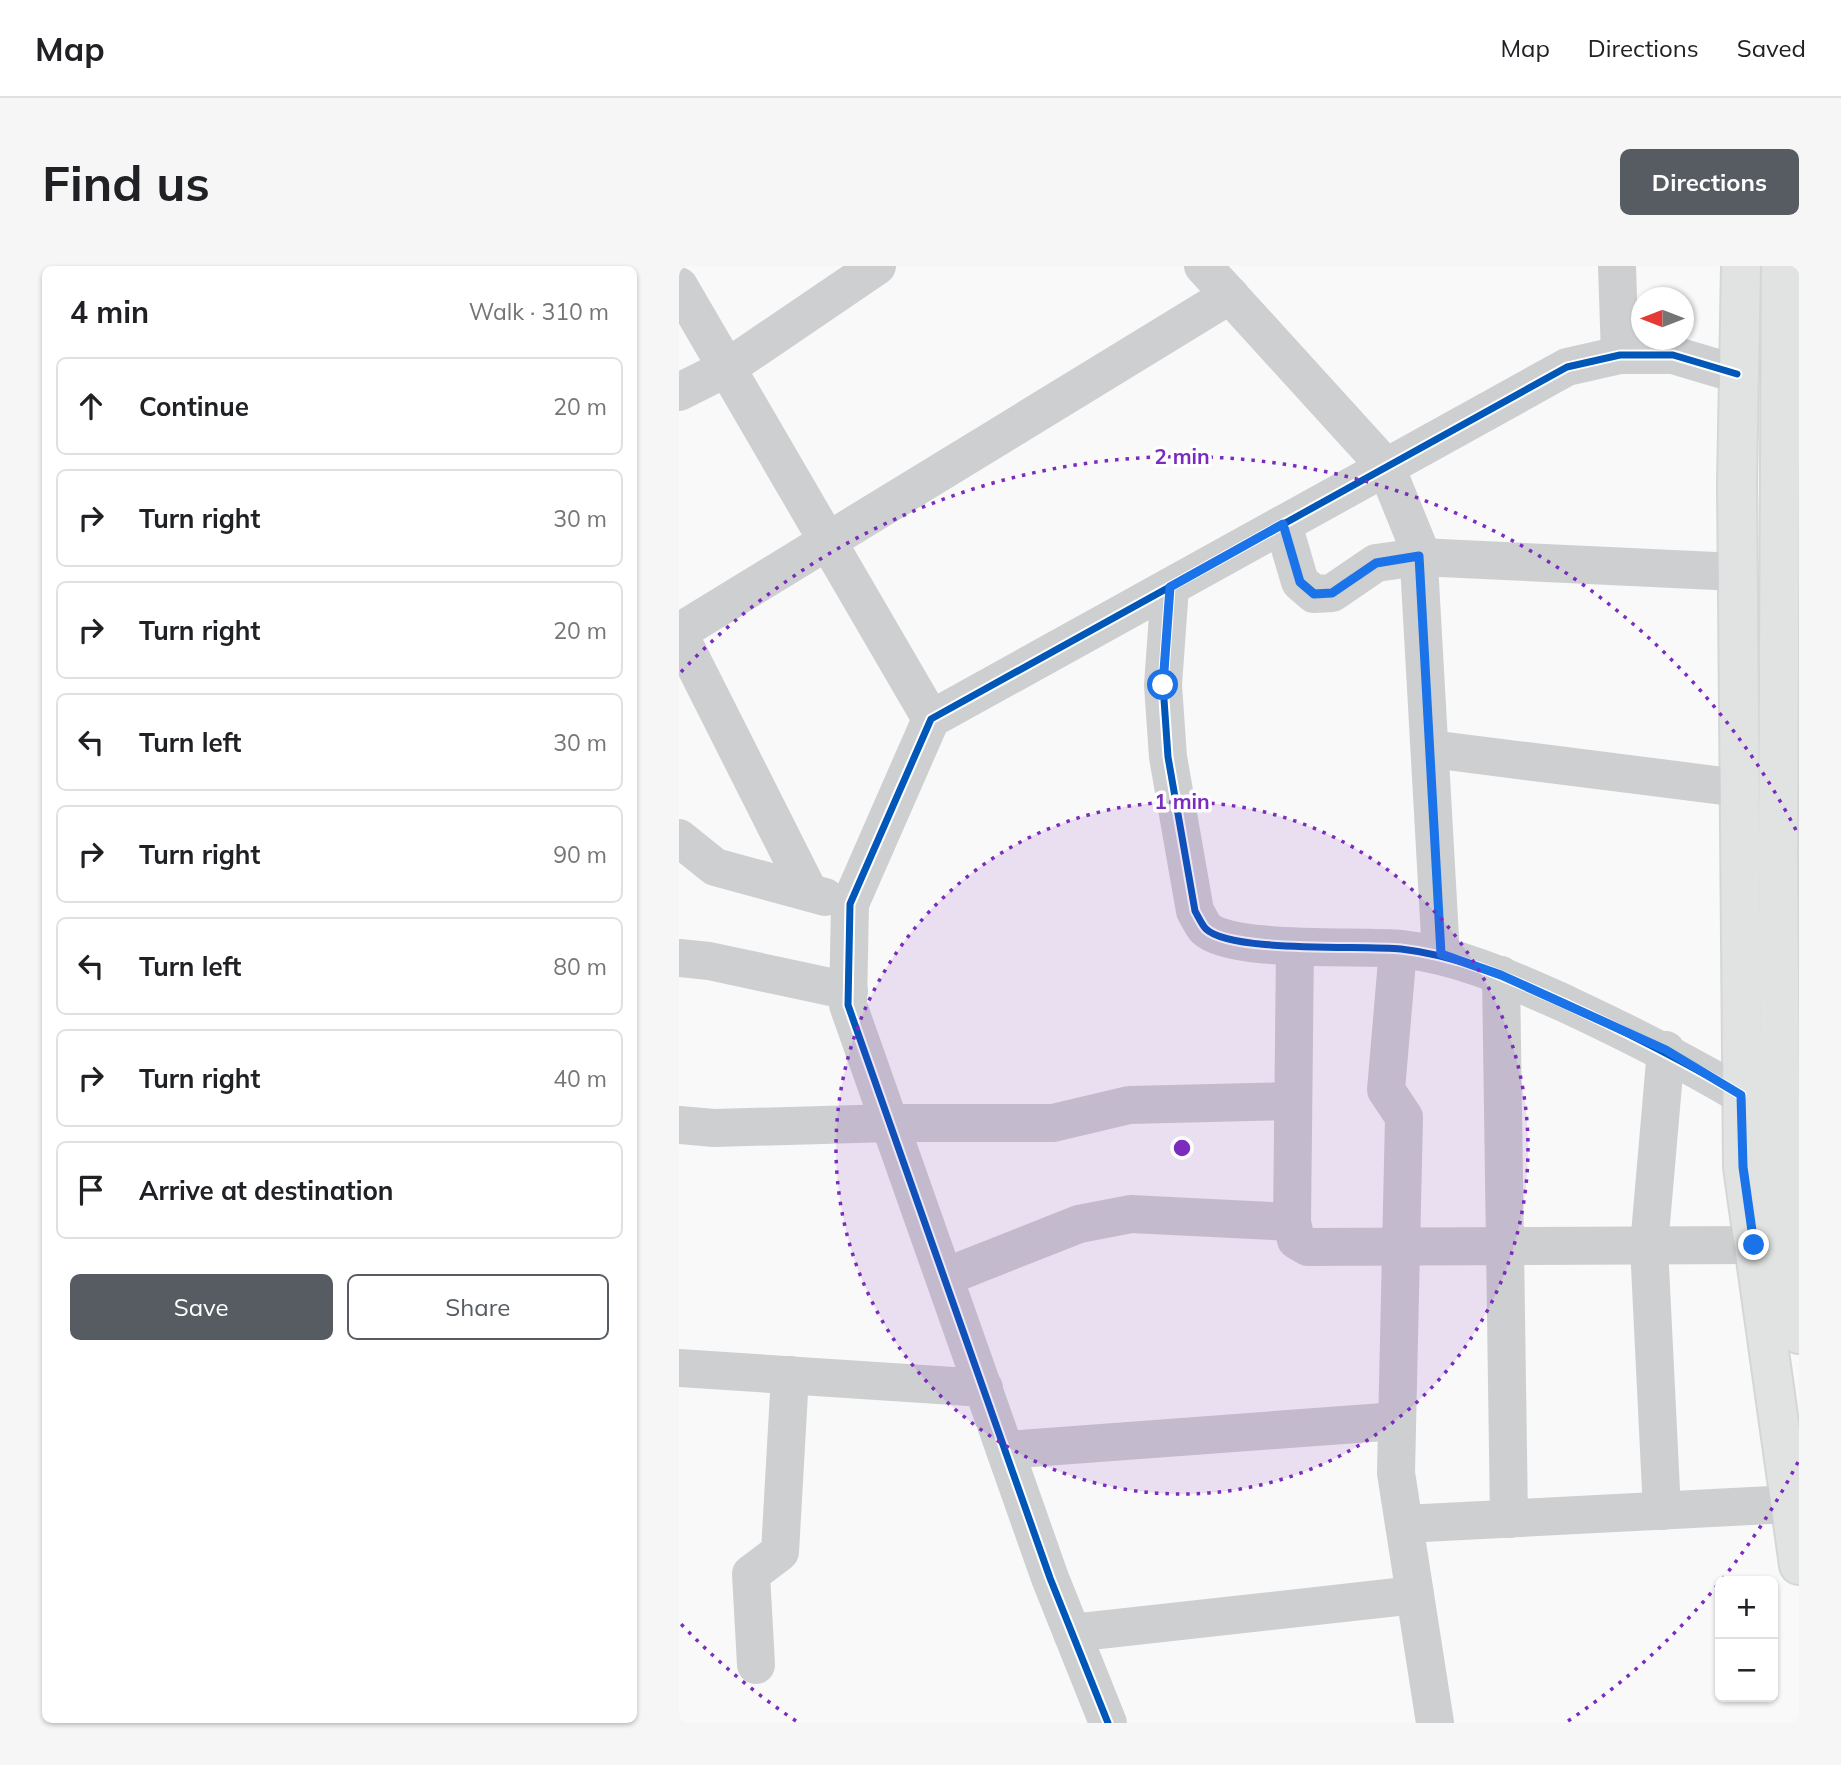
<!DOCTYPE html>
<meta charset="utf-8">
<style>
body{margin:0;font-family:Mulish,sans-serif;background:#f6f6f6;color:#202124}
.controls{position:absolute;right:21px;bottom:21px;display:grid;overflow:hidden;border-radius:10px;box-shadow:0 2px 5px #0004}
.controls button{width:63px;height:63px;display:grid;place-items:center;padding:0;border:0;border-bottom:2px solid #e0e0e0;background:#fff;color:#202124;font:35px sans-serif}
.compass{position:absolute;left:952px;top:21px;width:63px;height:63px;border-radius:50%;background:#fff;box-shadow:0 2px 5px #0004;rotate:270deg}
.stop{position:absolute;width:21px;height:21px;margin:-16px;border:5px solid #1a73e8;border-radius:50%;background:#fff}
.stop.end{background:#1a73e8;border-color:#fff;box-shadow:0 2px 7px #0008}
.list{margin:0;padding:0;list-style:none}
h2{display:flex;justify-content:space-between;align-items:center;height:91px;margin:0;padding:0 28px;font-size:30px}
h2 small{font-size:23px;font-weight:400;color:#757577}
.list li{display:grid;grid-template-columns:46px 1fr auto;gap:21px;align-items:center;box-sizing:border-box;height:98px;margin:0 14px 14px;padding:0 14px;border:2px solid #e0e0e0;border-radius:10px}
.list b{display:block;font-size:26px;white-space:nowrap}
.list em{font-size:23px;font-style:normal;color:#757577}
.actions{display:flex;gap:14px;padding:21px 28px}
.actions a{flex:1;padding:16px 0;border:2px solid #565c61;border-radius:10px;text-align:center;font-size:24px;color:#565c61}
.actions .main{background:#565c61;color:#fff}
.icon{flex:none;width:38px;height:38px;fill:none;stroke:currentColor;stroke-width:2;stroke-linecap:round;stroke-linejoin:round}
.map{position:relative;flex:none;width:1120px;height:1457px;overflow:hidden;border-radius:10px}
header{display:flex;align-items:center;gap:42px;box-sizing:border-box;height:98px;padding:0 35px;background:#fff;border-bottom:2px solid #e0e0e0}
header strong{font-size:33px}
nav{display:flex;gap:38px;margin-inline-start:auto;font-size:24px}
.intro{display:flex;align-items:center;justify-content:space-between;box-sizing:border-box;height:168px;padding:0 42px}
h1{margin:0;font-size:49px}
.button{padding:18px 32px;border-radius:10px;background:#565c61;color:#fff;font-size:24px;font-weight:700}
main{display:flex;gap:42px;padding:0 42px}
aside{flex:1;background:#fff;border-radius:10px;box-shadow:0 2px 5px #0004}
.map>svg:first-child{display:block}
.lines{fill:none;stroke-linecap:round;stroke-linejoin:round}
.major-casing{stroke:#d5d6d7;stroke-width:42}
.minor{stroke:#cecfd0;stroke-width:38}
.major{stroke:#e1e2e2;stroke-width:38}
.cycleway-casing{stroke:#fff;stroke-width:11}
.cycleway{stroke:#0057b8;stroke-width:7}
.route{stroke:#1a73e8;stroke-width:9}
.ring{fill:none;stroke:#7b2cbf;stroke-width:3.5;stroke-dasharray:3.5 7}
.centre{fill:#7b2cbf;stroke:#fff;stroke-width:3.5}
.ring-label{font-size:21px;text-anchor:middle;font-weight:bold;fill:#7b2cbf;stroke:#fff;stroke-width:7;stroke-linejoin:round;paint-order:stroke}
</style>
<header>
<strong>Map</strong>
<nav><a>Map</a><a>Directions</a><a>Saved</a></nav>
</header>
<div class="intro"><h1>Find us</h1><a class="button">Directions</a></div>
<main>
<aside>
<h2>4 min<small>Walk · 310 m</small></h2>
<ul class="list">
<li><svg class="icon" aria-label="ahead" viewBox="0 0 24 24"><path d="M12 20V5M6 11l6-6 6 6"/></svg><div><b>Continue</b></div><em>20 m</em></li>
<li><svg class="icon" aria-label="right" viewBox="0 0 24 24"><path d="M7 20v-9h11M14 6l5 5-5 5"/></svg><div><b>Turn right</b></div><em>30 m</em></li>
<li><svg class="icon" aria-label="right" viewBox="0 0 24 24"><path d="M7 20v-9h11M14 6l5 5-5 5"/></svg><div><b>Turn right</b></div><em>20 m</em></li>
<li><svg class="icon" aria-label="left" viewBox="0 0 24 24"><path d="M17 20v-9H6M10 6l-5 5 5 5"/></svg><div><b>Turn left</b></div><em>30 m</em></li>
<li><svg class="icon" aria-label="right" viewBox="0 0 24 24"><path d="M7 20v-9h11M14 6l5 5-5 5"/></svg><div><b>Turn right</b></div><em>90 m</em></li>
<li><svg class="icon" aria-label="left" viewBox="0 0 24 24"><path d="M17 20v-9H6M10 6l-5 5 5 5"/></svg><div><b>Turn left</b></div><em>80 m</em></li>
<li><svg class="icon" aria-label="right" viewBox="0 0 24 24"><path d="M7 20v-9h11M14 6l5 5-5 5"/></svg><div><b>Turn right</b></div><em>40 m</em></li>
<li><svg class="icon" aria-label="arrive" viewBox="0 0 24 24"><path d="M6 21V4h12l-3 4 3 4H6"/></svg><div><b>Arrive at destination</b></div></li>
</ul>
<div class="actions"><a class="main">Save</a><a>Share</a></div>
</aside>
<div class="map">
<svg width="1120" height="1457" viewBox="0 0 1120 1457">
<rect width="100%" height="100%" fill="#f9f9f9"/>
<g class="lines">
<g class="major-casing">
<g id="major">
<path d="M 1062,0 L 1058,218 L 1064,901 L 1120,1299"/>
<path d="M 1102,0 L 1099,589 L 1102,949 L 1120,1068"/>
</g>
</g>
<g class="minor">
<path d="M 524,0 L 707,201 L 739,280 L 762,689"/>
<path d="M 938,0 L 941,89"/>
<path d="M 0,20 L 252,453"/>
<path d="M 0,126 L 48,102 L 198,0"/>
<path d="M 604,258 L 621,316 L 635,328 L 653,327 L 697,297 L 740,291 L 1058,306"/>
<path d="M 491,321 L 484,419 L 489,491 L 516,645 C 519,650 523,659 527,663 C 552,687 683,679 722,683 C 783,690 831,713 887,738 C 949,767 1003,794 1062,829"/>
<path d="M 0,366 L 551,29"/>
<path d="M 0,368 L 130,626"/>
<path d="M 752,483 L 1060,522"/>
<path d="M 0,572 L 36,601 L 146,631"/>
<path d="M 616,681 L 613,956 L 617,974 L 629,981 L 1075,979"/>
<path d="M 719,683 L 707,824 L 725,851 L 717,1207 L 756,1457"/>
<path d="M 0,692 L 30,695 L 170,725"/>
<path d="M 822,709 L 830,1253"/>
<path d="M 0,859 L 35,862 L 213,857 L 374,857 L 450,839 L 614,835"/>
<path d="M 266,1011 L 400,958 L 452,948 L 613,956"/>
<path d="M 0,1102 L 305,1122"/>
<path d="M 326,1184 L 718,1155"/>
<path d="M 983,1245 L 970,980 L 987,784"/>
<path d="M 725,1258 L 1111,1238"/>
<path d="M 393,1367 L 736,1329"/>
<path d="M 77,1399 L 72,1308 L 101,1286 L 111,1109"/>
<path d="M 429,1457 L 371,1312 L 169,739 L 171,638 L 252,453 L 888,101 L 941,89 L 994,89 L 1058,108"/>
</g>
<use href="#major" class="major"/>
<g class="cycleway-casing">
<g id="cycleway">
<path d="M 491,321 L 484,419 L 489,491 L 516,645 C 519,650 523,659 527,663 C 552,687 683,679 722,683 C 783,690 831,713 887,738 C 949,767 1003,794 1062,829"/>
<path d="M 429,1457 L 371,1312 L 169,739 L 171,638 L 252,453 L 888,101 L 941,89 L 994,89 L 1058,108"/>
</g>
</g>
<use href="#cycleway" class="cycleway"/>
</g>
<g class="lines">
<path class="route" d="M 484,419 L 491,321 L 604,258 L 621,316 L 635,328 L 653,327 L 697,297 L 740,290 L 762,688 L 822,709 L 987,784 L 1062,829 L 1064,901 L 1075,979"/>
</g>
<circle cx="503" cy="882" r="346" fill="#7b2cbf" fill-opacity=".12"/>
<g class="ring">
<circle cx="503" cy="882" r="346"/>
<path d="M1119 1196A691 691 0 0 1 889 1455M117 1455A691 691 0 0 1 2 1358M2 406A691 691 0 0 1 1119 568"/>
</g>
<circle cx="503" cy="882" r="10" class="centre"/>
<g class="ring-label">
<text x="503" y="198">2 min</text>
<text x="503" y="543">1 min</text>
</g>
</svg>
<div class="controls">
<button>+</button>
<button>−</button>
</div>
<svg class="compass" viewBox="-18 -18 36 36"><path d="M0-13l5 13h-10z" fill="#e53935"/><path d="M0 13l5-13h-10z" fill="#757577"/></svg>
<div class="stop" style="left:484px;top:419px"></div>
<div class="stop end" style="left:1075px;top:979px"></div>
</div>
</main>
